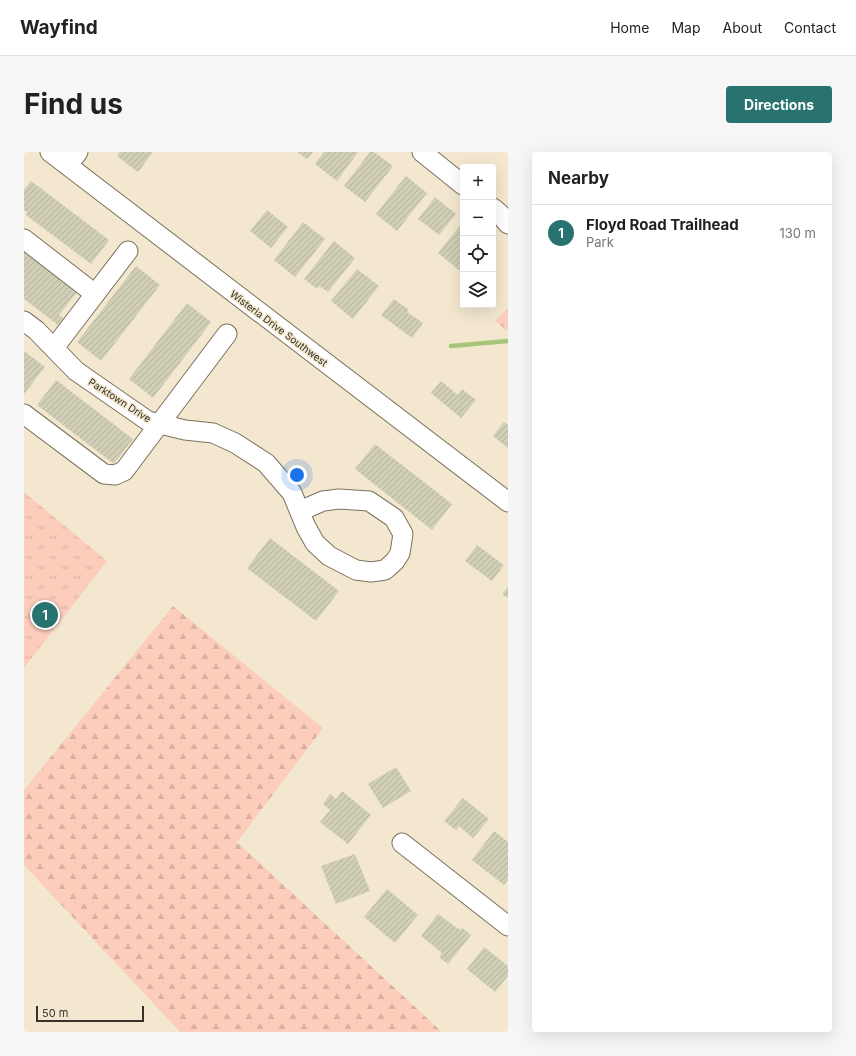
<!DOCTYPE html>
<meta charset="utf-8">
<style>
body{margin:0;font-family:Inter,sans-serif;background:#f6f6f6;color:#202124}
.controls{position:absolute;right:12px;top:12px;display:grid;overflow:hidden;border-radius:4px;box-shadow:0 4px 16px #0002}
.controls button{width:36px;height:36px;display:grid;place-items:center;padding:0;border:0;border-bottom:1px solid #e0e0e0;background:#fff;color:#202124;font:20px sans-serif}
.scale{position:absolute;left:12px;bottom:10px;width:108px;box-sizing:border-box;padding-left:4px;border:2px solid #363129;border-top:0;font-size:11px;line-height:14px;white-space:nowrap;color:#363129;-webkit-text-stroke:3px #f3e7cf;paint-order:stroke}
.you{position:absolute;left:273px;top:323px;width:14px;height:14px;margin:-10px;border:3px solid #fff;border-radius:50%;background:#1a73e8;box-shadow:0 0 0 6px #1a73e833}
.badge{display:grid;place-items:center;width:26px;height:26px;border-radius:50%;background:#28726f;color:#fff;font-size:13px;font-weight:700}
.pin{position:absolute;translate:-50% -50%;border:2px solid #fff;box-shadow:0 1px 4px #0006}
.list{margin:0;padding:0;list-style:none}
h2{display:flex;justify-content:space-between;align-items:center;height:52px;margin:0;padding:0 16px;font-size:17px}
h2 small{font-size:13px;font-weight:400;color:#757577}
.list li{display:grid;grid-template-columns:26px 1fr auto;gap:12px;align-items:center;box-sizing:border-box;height:56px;padding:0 16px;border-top:1px solid #e0e0e0}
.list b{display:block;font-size:15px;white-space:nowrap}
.list p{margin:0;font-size:13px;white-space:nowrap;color:#757577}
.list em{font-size:13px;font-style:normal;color:#757577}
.icon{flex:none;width:22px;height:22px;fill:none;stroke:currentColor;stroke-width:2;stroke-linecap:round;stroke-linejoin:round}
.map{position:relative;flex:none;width:484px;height:880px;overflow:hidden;border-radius:4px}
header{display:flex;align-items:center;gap:24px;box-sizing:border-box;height:56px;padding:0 20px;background:#fff;border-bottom:1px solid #e0e0e0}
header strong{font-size:19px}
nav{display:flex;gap:22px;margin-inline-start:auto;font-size:14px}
.intro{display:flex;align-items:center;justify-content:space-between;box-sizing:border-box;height:96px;padding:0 24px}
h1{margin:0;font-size:28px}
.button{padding:10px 18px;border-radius:4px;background:#28726f;color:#fff;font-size:14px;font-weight:700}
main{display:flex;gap:24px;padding:0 24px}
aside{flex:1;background:#fff;border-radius:4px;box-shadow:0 4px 16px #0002}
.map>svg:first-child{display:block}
.forest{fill:url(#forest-firs)}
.park{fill:url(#park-tufts)}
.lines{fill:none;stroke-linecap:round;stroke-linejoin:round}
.stream{stroke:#a7c677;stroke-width:4.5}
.building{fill:url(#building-hatch)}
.minor-casing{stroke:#7c715d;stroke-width:21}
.minor{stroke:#fff;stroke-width:19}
.labels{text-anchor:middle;stroke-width:3;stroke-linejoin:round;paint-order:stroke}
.street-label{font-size:10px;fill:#363129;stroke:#f3e7cf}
</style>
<header>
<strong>Wayfind</strong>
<nav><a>Home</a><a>Map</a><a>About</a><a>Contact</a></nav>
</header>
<div class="intro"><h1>Find us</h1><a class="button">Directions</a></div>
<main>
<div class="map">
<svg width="484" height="880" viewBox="0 0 484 880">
<defs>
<pattern id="forest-firs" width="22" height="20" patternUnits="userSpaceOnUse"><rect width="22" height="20" fill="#fdcdbc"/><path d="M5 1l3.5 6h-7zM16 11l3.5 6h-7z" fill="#d9b0a2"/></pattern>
<pattern id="park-tufts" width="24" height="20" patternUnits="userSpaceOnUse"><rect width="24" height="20" fill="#fdcdbc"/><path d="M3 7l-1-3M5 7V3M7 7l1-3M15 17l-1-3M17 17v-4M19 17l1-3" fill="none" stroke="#d9b0a2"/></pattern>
<pattern id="building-hatch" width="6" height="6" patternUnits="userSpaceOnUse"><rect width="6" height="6" fill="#d0cfb6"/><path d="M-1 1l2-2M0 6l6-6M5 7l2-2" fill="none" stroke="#b3b29c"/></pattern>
</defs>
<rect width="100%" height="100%" fill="#f3e7cf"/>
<g class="forest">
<path d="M 484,156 L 484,179 L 471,169 Z"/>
<path d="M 149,454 L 299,576 L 213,690 L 418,880 L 156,880 L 0,713 L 0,638 Z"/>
</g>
<path class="park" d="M 0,340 L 83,409 L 0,516 Z"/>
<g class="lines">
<path class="stream" d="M 427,194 L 484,189"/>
</g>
<g class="building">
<path d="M 96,0 L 129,0 L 114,20 L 93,4 Z"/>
<path d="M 273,0 L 289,0 L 283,7 Z"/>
<path d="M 300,0 L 334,0 L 313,29 L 291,12 Z"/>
<path d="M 346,0 L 350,0 L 369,14 L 341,50 L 320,34 Z"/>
<path d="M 382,24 L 403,41 L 373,79 L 352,62 Z"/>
<path d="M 7,29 L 85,88 L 67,112 L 2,63 L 3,60 L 0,58 L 0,38 Z"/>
<path d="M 411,45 L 432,62 L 415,83 L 394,67 Z"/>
<path d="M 243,58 L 264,75 L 247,96 L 226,79 Z"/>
<path d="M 279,70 L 301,87 L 271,125 L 250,108 Z"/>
<path d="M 439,70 L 439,113 L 435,118 L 414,101 Z"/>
<path d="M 310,89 L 331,106 L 304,140 L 295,134 L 293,137 L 280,127 Z"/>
<path d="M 0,97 L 54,139 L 35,163 L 39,166 L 34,173 L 0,147 Z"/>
<path d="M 112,114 L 136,133 L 77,209 L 53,190 Z"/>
<path d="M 333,117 L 355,134 L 329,167 L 307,149 Z"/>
<path d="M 370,147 L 385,158 L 383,160 L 399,171 L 388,186 L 357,163 Z"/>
<path d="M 163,151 L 187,170 L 129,246 L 105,227 Z"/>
<path d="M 0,199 L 21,215 L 0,242 Z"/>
<path d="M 32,228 L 109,287 L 90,312 L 13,253 Z"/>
<path d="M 417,229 L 434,243 L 438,237 L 452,248 L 437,266 L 407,241 Z"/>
<path d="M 480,270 L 484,273 L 484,296 L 469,284 Z"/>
<path d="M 351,292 L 428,352 L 408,378 L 331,317 Z"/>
<path d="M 246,386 L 315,439 L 292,469 L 223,416 Z"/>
<path d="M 453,393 L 480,413 L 468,429 L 441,409 Z"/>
<path d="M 484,435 L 484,446 L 478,442 Z"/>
<path d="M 372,615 L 387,639 L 359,656 L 344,632 Z"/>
<path d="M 318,639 L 347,663 L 324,692 L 296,670 L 306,658 L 299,652 L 306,642 L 312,647 Z"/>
<path d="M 439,646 L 465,667 L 449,686 L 435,674 L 432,678 L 420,669 Z"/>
<path d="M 470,679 L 484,690 L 484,728 L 480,733 L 448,708 Z"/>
<path d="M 331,702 L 346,739 L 312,752 L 297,714 Z"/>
<path d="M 363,737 L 394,763 L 371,791 L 340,765 Z"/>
<path d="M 414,762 L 436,778 L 438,776 L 447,783 L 424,812 L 415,805 L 418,801 L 397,784 Z"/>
<path d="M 460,795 L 484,814 L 484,824 L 471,840 L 443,817 Z"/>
</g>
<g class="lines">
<g class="minor-casing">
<g id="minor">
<path d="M 26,0 L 484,350"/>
<path d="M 398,0 L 439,33"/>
<path d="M 44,13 L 54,0"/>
<path d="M 469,56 L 475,61 L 484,72"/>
<path d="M 0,87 L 71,142"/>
<path d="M 0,169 L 12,178 L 52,219 L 124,269 L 161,278 L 189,281 L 211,291 L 242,311 L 268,341 L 282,375 L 291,391 L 305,404 L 332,418 L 347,420 L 361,418 L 371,409 L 376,401 L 379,382 L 370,366 L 345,349 L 315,347 L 299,349 L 276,359"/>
<path d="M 30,196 L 104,99"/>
<path d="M 0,262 L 80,322 L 91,323 L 100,319 L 203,182"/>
<path d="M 378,691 L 484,774"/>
</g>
</g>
<use href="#minor" class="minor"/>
</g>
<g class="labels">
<g class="street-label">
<text transform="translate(255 176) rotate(37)" y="4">Wisteria Drive Southwest</text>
<text transform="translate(96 248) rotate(33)" y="4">Parktown Drive</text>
</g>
</g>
</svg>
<div class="controls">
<button>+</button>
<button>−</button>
<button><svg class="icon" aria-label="locate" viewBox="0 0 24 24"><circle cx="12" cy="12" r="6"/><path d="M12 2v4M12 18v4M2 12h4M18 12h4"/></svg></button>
<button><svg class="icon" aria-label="layers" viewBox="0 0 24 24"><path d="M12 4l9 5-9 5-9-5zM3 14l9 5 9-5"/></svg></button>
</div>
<div class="scale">50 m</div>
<div class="you"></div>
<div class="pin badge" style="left:21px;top:463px">1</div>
</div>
<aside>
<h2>Nearby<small></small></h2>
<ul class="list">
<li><span class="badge">1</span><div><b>Floyd Road Trailhead</b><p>Park</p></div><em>130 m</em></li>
</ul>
</aside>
</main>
